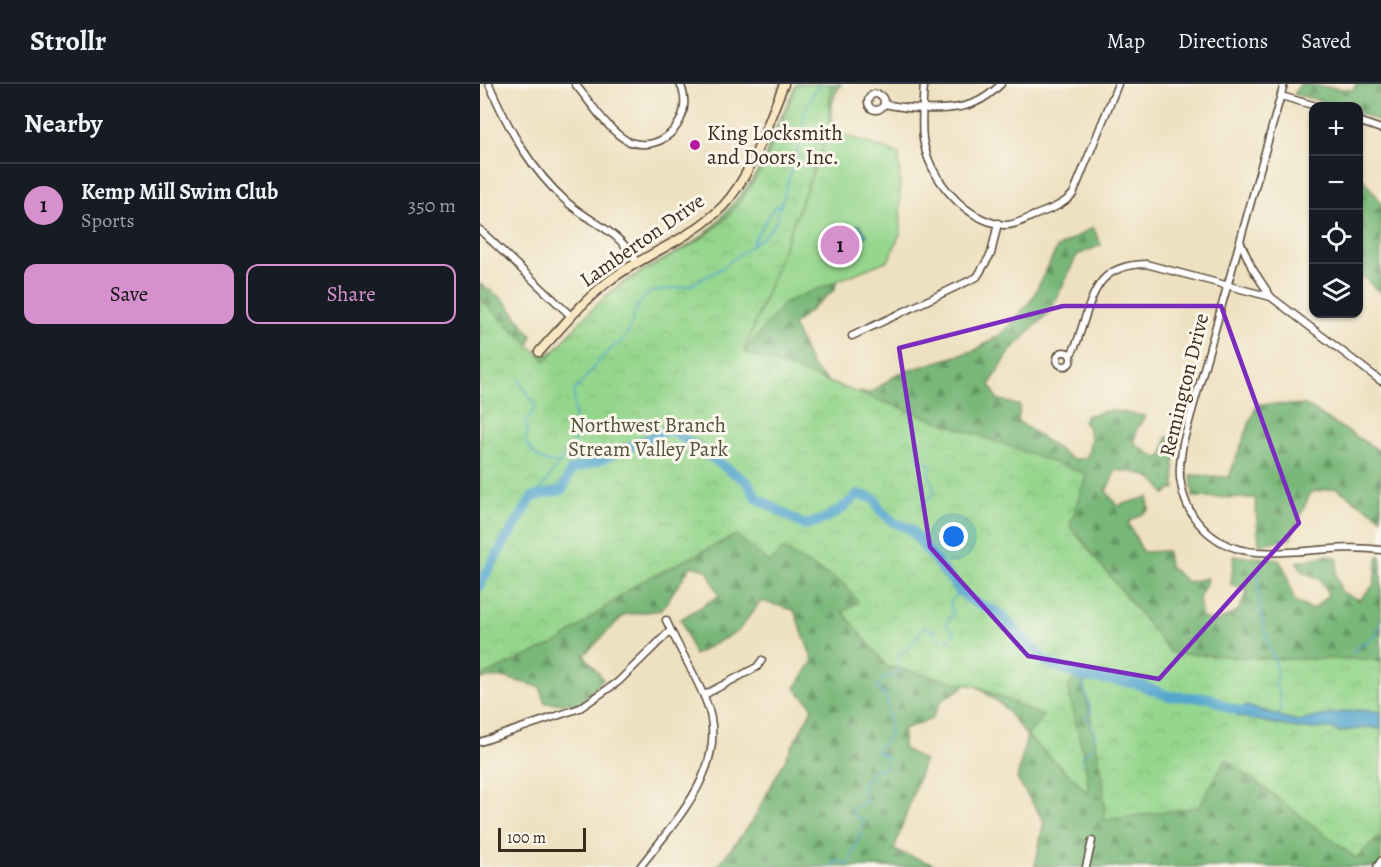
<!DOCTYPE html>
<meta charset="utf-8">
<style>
body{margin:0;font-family:Alegreya,serif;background:#20242c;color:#f1f3f6}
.controls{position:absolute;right:18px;top:18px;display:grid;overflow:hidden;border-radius:12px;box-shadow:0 2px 4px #0004}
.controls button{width:54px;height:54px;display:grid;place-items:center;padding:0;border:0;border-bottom:2px solid #363941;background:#171b24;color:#f1f3f6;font:30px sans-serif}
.scale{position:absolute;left:18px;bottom:15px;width:88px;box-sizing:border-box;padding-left:6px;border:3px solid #3b2a1e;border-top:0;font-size:16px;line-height:21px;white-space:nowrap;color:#3b2a1e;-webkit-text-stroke:4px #fbf7ec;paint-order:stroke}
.you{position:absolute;left:474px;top:453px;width:21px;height:21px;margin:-15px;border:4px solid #fff;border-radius:50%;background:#1a73e8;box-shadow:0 0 0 9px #1a73e833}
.badge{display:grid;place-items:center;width:39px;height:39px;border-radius:50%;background:#d690ce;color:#111;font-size:20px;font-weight:700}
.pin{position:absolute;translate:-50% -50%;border:3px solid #fff;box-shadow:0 2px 6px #0006}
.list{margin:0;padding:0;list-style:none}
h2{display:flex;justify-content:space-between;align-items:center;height:78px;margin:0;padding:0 24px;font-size:26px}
h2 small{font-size:20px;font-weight:400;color:#9ea1a6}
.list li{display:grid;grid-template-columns:39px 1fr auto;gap:18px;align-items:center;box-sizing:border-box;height:84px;padding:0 24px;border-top:2px solid #363941}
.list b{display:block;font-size:22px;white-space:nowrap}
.list p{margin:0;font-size:20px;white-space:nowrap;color:#9ea1a6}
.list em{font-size:20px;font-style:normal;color:#9ea1a6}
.actions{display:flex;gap:12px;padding:18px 24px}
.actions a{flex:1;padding:14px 0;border:2px solid #d690ce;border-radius:12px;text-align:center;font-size:21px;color:#d690ce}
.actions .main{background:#d690ce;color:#111}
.icon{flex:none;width:33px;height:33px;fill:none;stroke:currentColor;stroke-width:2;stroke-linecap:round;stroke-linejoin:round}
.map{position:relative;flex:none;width:901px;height:783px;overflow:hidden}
header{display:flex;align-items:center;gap:36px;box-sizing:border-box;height:84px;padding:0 30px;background:#171b24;border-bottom:2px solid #363941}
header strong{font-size:28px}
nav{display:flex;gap:33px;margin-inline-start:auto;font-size:21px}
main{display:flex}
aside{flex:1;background:#171b24}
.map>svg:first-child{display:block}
.forest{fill:url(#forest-firs);stroke:#5a704b;stroke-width:1.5}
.park{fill:url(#park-crowns);stroke:#688056;stroke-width:1.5}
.pitch{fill:#95d68d;stroke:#688056;stroke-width:1.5}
.water{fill:#52a6cd;stroke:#466876;stroke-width:1.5}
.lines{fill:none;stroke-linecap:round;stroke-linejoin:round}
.stream{stroke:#52a6cd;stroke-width:1.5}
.river{stroke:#52a6cd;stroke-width:10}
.street-casing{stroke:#564536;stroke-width:9}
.secondary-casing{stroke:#564536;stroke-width:11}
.street{stroke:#fff;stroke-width:6}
.secondary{stroke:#f9e7c3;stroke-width:8}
.marked{fill:none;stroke:#7b2cbf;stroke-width:4.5;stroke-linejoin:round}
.poi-dot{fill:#b5179e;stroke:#fbf7ec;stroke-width:2}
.labels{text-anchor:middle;stroke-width:6;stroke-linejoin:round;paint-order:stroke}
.poi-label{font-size:21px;fill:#3b2a1e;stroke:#fbf7ec;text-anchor:start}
.street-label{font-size:21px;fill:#3b2a1e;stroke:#fbf7ec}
.park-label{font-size:21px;fill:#52553a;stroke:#fbf7ec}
</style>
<header>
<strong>Strollr</strong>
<nav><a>Map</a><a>Directions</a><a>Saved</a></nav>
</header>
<main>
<aside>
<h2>Nearby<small></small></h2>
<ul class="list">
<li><span class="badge">1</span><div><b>Kemp Mill Swim Club</b><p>Sports</p></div><em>350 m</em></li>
</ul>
<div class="actions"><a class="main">Save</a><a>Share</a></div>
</aside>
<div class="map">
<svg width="901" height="783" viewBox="0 0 901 783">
<defs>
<pattern id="forest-firs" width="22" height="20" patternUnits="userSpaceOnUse" patternTransform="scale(1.5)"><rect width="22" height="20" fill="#78b778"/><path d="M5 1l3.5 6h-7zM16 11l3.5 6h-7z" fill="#649562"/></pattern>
<pattern id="park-crowns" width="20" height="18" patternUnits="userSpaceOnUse" patternTransform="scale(1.5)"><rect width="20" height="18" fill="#95d68d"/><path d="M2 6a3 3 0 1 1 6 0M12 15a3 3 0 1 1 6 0" fill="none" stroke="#81b879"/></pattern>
</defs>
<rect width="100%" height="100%" fill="#fbf7ec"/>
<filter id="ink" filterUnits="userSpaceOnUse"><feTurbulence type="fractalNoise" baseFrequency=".0167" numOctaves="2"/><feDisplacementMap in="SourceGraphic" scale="12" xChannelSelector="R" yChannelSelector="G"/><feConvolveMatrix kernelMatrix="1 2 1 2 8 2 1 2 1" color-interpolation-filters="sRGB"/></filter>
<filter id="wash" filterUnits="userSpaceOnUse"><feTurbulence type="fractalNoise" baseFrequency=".008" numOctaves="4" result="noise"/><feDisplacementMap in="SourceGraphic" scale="24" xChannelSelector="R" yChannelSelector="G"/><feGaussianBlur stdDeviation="1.35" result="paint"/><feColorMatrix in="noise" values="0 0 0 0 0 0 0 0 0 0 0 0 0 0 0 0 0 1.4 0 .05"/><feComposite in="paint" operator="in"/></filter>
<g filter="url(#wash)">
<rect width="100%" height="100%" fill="#eee1c1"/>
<g class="forest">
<path d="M 316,0 L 361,0 C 349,17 349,33 357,52 L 297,170 L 294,195 L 357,193 L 355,205 L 313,241 L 332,283 L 358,307 L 391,309 L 417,290 L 496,266 L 523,249 L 552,215 L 577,164 L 613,143 L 621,161 L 597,171 L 571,226 L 531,266 L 510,300 L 517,315 L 540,322 L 538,337 L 592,375 L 606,375 C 612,358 614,352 603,337 L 606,332 L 629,326 L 665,332 L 656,346 L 655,360 L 676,374 L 683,372 L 687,353 L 700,358 L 694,379 L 695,404 L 685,410 C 671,387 660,390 636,386 L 626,407 L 637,422 L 668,413 L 669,426 L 648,438 L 663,468 L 687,467 L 689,482 L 707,498 L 728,494 L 719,515 L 722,534 L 737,538 L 758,527 L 768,507 L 751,501 L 754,472 L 798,475 C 812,493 806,499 815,518 L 833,526 L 848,511 C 844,497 838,493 824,489 L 817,478 L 848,471 L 858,474 L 856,490 L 861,508 L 879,516 L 894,501 L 898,472 L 901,472 L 901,628 L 776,618 L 418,427 L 0,482 L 0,200 L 24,216 L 52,252 L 48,265 C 74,289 107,231 123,215 C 156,181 210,172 240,135 C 253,119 276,94 284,76 C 287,69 288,61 291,54 C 299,36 309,19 316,0 Z"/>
<path d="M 820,0 L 873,6 L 876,0 L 901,0 L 901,38 L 879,29 L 878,22 L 861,22 L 814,10 Z"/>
<path d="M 882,94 L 901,118 L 901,209 L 879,190 L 878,95 Z"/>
<path d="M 777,320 L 825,321 L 901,368 L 901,433 L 856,404 L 831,408 L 810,455 L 779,460 L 775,414 L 713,413 L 711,391 L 749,393 Z"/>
<path d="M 142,373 L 589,596 L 601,593 L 625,599 L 901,645 L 901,783 L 555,783 L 564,737 L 537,695 L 547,652 L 523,622 L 491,598 L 462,616 L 452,635 L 423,645 L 423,664 L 444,677 L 414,766 L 452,780 L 448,783 L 237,783 L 272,738 L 333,623 L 315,604 L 333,577 L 314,526 L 281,517 L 258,547 L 214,571 L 201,535 L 239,512 L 227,486 L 211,482 L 181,526 L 144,531 L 104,571 L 123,595 L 100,620 L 65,619 L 60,603 L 23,593 L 0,595 L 0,519 Z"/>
</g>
<path class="park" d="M 316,0 L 350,0 L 349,46 L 264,268 L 606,390 L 590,442 L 691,569 L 793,575 L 886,575 L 901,578 L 901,751 L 876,774 L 746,675 L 719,723 L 625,736 L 623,694 L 601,588 L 588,603 L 605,679 L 609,709 L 547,652 L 563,632 L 499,603 L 411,583 L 409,585 L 363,528 L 378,518 L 364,500 L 302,465 L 290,479 L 256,451 L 157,500 L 80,557 L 0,593 L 0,215 L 66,277 C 89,251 111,222 140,202 C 177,176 219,164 250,130 C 282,94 300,44 316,0 Z"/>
<path class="pitch" d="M 349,46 L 419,70 L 421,147 L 409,176 L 305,218 L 264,268 Z"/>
<g class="water">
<path d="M 379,140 L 387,151 L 361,169 L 348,152 L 357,145 L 362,152 Z"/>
<path d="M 765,622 C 776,623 815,638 819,637 C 845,631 875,623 901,628 L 901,645 L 889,643 L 859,648 C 846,640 836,647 822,645 C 800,641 779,637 757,632 Z"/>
</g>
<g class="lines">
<g class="stream">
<path d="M 272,159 L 295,122 L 300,122"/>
<path d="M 39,295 L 56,323 L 45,340 L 48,347 L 45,357 C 55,372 60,379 79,379"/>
<path d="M 436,355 L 439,376 L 450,380 L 449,391 L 455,408 L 441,422"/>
<path d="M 56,412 L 95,357 L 94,308 L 122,273 L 146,253 L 159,219 L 171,208 L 209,202 L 239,186 L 284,152 L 295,140 L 321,55 L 325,27 L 338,0"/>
<path d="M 779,488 C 777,512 781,534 788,558 C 793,577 800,580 795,602 L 800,609 L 801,626 L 797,630"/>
<path d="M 872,570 L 878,563 L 896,552 L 901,537"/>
<path d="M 600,592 L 611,627 L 607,632 L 615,647 L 613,663 L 601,673 L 601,681"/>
<path d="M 351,783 L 356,777 L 369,781 C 373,765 381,753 384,736 L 374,732 L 371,725 L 386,718 L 386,712 L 382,710 L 384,698 L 394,685 L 404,685 L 406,673 L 396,667 L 410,652 L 407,616 L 397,603 L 406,592 L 413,592 L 419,587 L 418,570 L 428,566 L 444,542 L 454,547 L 460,557 L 469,556 L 474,548 L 466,541 L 473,530 L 470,518 L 480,507"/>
</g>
<path class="river" d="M 0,502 C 14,471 36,443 52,413 L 82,406 L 91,386 L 123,375 L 190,345 L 267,398 L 277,414 L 324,441 C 346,437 363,426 378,410 L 395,415 L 400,426 L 413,438 L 430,445 L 480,507 L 491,516 L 519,529 L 566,578 L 600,592 L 655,599 L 689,612 L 730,614 L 746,623 L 774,631"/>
</g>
</g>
<g filter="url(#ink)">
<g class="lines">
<g class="street-casing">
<g id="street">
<path d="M 9,0 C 29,46 50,85 88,119 C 114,141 140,147 157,179"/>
<path d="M 95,0 C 108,15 131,51 150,58 C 185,70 216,32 200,0"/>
<path d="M 444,0 C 443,18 441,37 443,55 C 449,93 483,135 523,141 C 533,142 544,136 553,132 C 568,126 582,122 593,110 L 638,0"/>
<circle cx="396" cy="18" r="8"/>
<path d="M 801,12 L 836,22"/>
<path d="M 404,20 C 429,25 469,29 494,19 C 504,15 513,8 521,0"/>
<path d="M 878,37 L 901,45"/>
<path d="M 0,146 L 91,232"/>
<path d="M 760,157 L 703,359 C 701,373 698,387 701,400 C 707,438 738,466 777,468 C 818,471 859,460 901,466"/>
<path d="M 791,213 L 772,184 L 760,157 L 804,0"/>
<path d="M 372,252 L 497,193 L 511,170 L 518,139"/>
<circle cx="584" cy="275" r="7"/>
<path d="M 590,271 C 596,264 598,255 601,246 C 614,206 619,181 666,180 L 791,213 L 901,297"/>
<path d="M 224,611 L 277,583 L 282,576"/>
<path d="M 0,658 L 100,624 L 138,598 L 190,547"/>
<path d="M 160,783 C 196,736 253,679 225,615 C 214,588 198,563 186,536"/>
<path d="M 606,783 L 612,757"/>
<path d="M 897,783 L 901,777"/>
</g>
</g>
<g class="secondary-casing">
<path id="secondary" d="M 59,268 C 81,244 103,217 129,197 C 166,169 210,156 243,122 C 273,90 287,39 304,0"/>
</g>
<use href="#street" class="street"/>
<use href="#secondary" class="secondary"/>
</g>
</g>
<path class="marked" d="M 583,222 L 741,222 L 819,439 L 679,595 L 548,572 L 450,463 L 419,264 Z"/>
<circle class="poi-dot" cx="215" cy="61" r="6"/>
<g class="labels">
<g class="poi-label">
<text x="227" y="56">King Locksmith<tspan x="227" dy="24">and Doors, Inc.</tspan></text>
</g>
<g class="street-label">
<text transform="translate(162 156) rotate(-35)" y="7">Lamberton Drive</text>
<text transform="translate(704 301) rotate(-76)" y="7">Remington Drive</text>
</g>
<g class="park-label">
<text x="168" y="348">Northwest Branch<tspan x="168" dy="24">Stream Valley Park</tspan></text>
</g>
</g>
</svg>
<div class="controls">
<button>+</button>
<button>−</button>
<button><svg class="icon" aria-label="locate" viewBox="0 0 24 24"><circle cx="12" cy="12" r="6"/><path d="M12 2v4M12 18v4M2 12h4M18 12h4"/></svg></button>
<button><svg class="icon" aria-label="layers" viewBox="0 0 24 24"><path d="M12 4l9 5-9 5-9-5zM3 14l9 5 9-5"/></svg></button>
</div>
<div class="scale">100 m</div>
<div class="you"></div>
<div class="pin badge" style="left:360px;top:161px">1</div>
</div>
</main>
